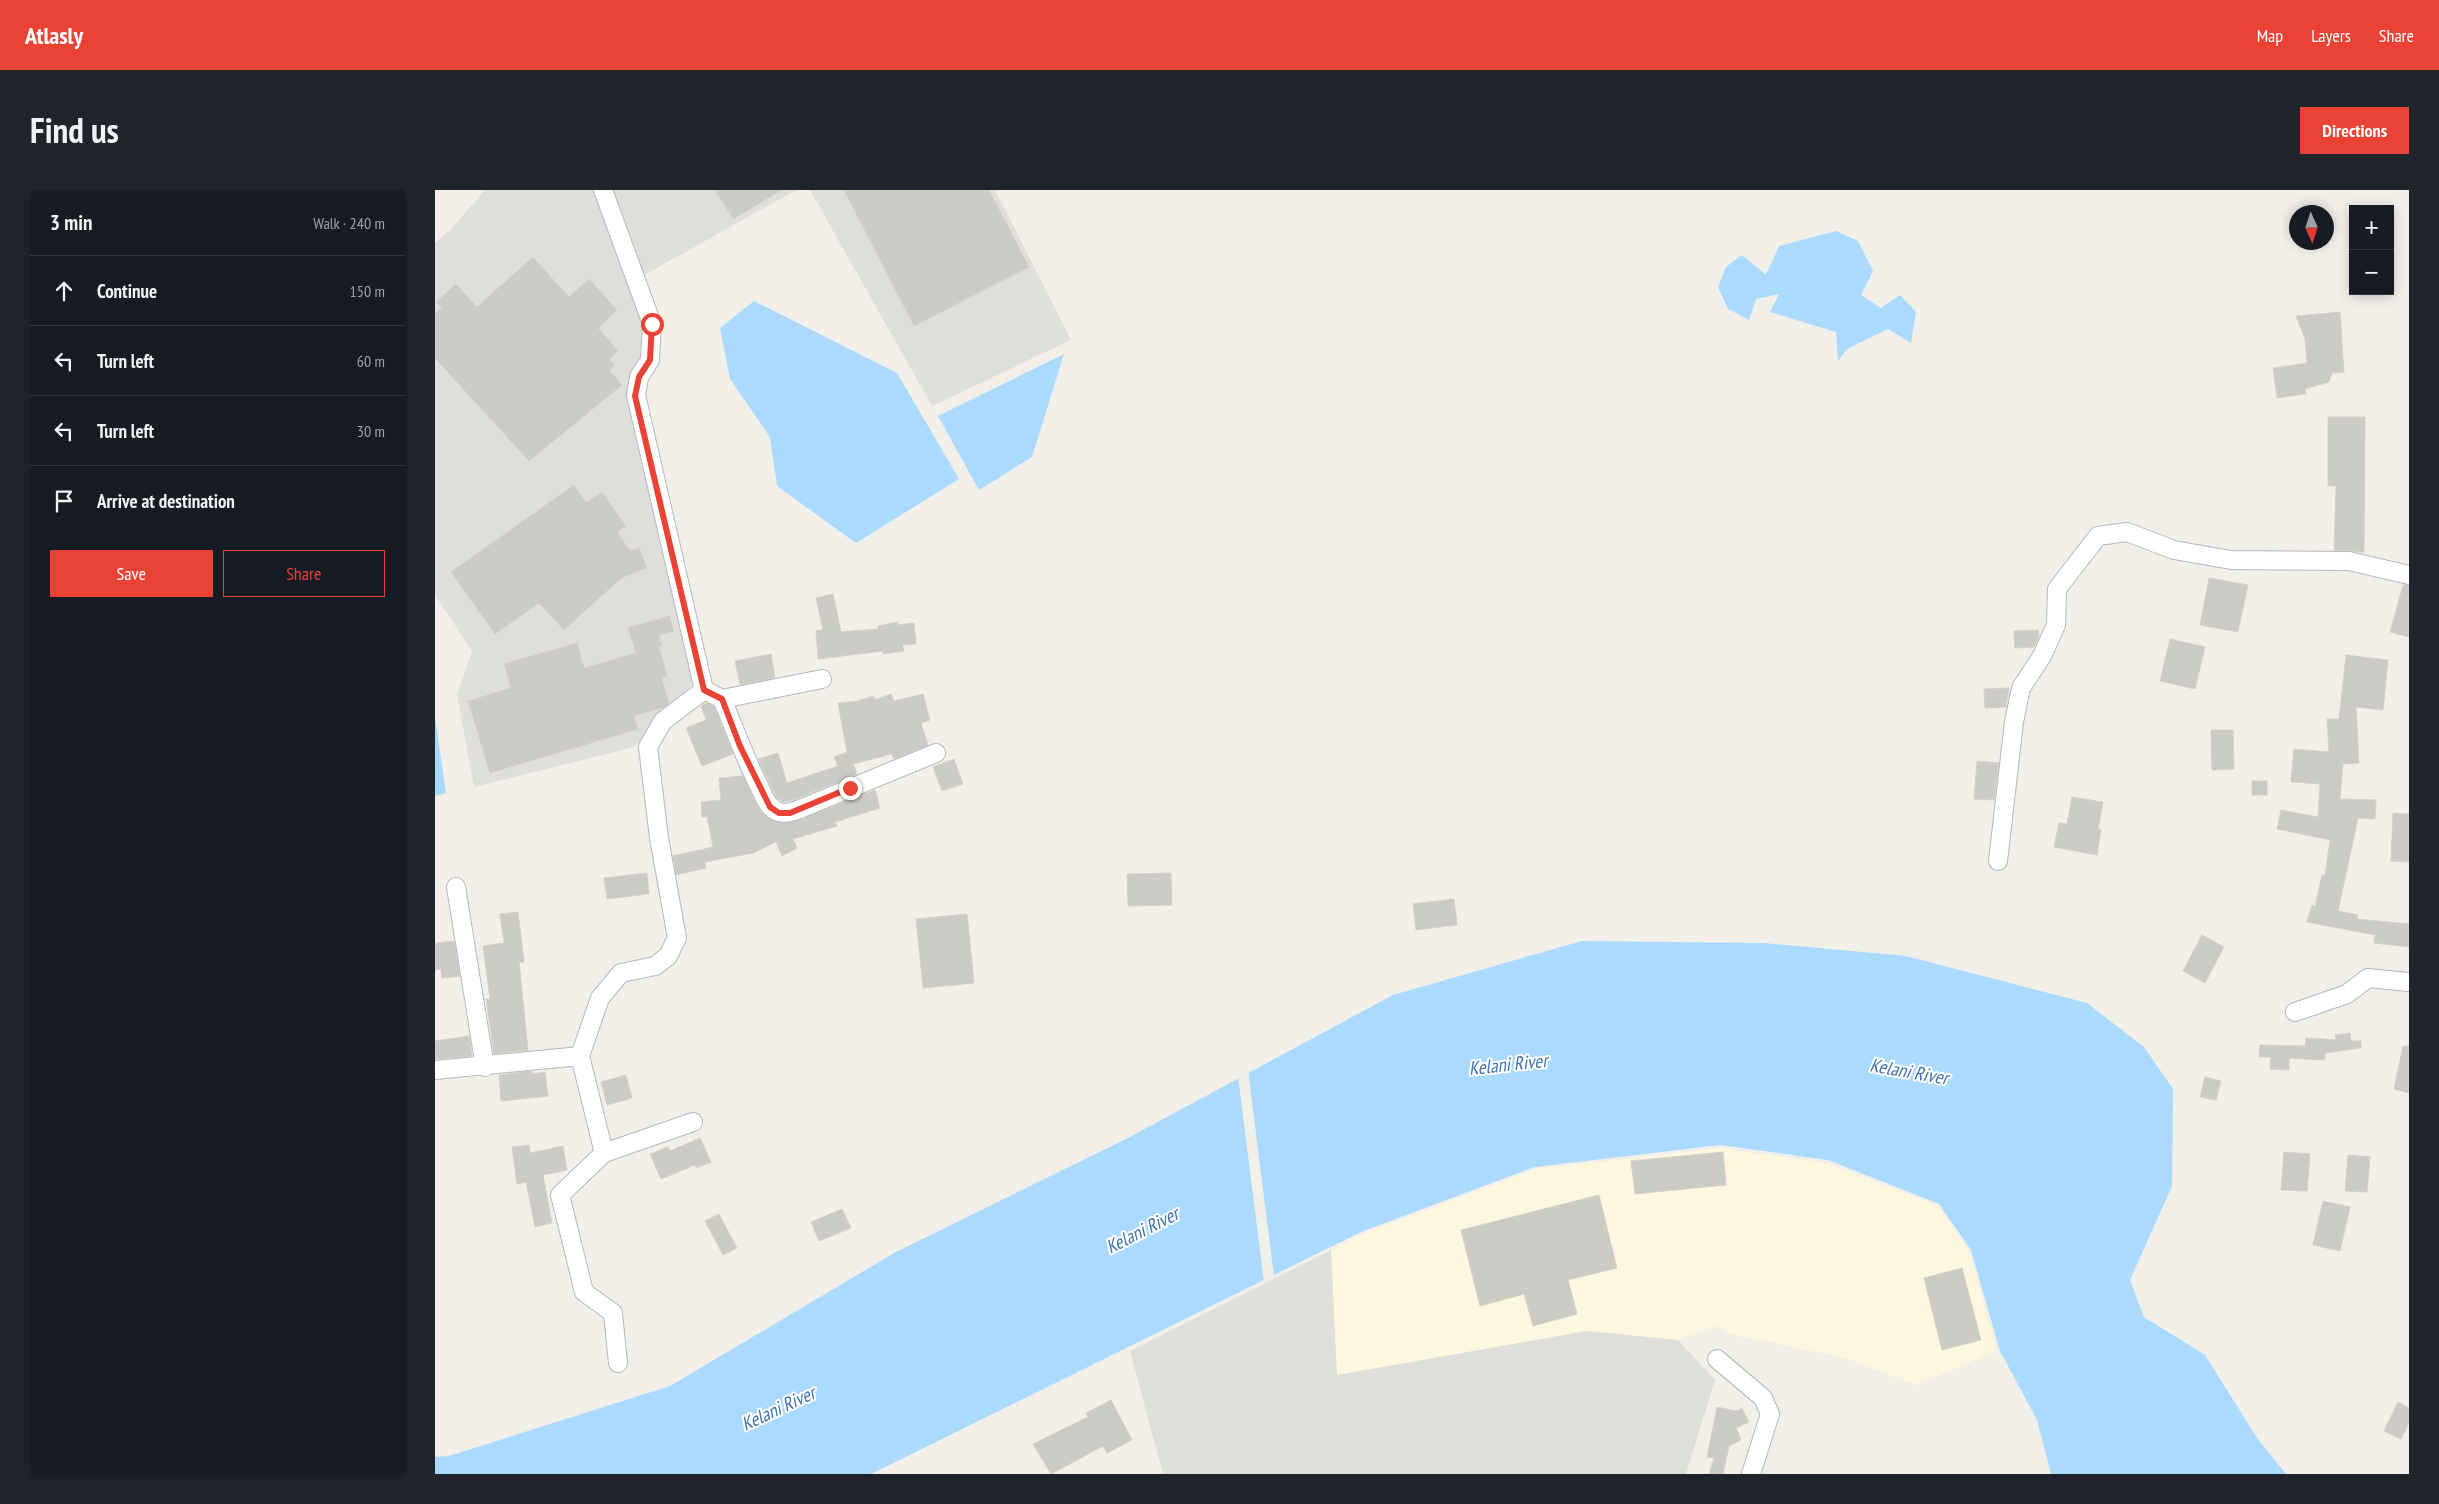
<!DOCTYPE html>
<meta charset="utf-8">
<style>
body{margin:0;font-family:"PT Sans Narrow",sans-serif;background:#20242c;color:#f1f3f6}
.controls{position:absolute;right:15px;top:15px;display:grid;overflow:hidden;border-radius:0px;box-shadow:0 2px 12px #0003}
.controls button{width:45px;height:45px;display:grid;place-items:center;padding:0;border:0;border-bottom:1px solid #363941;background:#171b24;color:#f1f3f6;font:25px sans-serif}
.compass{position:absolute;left:1854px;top:15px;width:45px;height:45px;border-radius:50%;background:#171b24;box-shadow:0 2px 12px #0003;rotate:177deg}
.stop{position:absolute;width:15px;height:15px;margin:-11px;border:4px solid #ea4335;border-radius:50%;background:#fff}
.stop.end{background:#ea4335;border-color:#fff;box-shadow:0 1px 5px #0008}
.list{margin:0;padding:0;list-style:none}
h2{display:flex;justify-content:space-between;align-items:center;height:65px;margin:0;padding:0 20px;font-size:21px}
h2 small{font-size:16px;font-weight:400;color:#9ea1a6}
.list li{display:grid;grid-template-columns:32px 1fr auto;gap:15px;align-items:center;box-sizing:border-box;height:70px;padding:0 20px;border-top:1px solid #363941}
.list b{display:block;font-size:19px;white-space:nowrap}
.list em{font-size:16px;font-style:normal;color:#9ea1a6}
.actions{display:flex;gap:10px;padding:15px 20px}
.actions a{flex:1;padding:11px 0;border:1px solid #ea4335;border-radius:0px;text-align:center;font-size:18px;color:#ea4335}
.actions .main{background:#ea4335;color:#fff}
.icon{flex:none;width:28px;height:28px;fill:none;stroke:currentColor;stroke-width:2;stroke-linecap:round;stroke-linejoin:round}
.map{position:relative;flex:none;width:1974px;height:1284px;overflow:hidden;border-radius:0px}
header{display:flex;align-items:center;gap:30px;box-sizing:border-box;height:70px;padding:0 25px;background:#ea4335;color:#fff}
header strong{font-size:24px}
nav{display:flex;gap:28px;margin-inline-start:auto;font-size:18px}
.intro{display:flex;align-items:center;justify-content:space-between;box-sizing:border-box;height:120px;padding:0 30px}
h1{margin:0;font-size:35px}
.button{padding:12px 22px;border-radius:0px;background:#ea4335;color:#fff;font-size:18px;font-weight:700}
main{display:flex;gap:30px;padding:0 30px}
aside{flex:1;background:#171b24;border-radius:0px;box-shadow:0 2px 12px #0003}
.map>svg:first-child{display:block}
.commercial{fill:#fef7e0}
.industrial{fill:#e0deda}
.water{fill:#aadaff}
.pier{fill:#f1efe8}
.building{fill:#cccac5;stroke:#d6d1c6}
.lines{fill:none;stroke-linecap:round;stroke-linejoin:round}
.minor-casing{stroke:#b5b8bc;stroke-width:20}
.minor{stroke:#fff;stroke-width:18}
.route{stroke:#ea4335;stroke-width:6}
.labels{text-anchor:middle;stroke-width:4;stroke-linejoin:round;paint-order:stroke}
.water-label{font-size:19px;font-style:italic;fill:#4174aa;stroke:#fff}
</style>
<header>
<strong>Atlasly</strong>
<nav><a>Map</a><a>Layers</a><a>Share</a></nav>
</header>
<div class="intro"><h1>Find us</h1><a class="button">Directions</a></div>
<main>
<aside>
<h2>3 min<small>Walk · 240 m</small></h2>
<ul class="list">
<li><svg class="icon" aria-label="ahead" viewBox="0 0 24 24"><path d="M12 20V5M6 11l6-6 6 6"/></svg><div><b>Continue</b></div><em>150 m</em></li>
<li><svg class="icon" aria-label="left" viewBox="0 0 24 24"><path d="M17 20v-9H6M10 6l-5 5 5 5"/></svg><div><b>Turn left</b></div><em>60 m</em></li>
<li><svg class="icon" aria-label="left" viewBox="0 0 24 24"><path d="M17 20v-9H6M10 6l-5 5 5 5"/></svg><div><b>Turn left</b></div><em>30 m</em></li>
<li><svg class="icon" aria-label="arrive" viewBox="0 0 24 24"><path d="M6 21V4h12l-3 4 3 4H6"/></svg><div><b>Arrive at destination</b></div></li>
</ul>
<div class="actions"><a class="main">Save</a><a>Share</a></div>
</aside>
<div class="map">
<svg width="1974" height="1284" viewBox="0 0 1974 1284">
<rect width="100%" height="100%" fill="#f1efe8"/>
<path class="commercial" d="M 1285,958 L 1392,973 L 1503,1016 L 1534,1061 L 1562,1161 L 1481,1195 L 1411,1168 L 1296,1144 L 1281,1136 L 1243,1150 L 1152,1141 L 902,1185 L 896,1060 L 927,1044 L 1100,979 Z"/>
<g class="industrial">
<path d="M 50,0 L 161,0 L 210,134 L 208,169 L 192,199 L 262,489 L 199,557 L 39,597 L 22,505 L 37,461 L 0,405 L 0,53 L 15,40 Z"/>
<path d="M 171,0 L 361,0 L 204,88 Z"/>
<path d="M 375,0 L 560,0 L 636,150 L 497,216 Z"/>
<path d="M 896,1060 L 902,1185 L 1152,1141 L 1243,1150 L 1280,1190 L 1251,1284 L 728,1284 L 695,1161 Z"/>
</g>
<g class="water">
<path d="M 1401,41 L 1423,51 L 1438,81 L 1426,105 L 1446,118 L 1465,105 L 1481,122 L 1476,153 L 1453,139 L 1412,159 L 1403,171 L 1401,142 L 1335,122 L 1344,104 L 1321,109 L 1314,130 L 1293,119 L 1283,97 L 1291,77 L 1307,65 L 1331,85 L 1344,56 Z"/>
<path d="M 319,111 L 462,183 L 524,289 L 421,353 L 342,296 L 335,247 L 295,189 L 285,138 Z"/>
<path d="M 629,164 L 597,267 L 544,300 L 503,226 Z"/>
<path d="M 0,526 L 11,603 L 0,606 Z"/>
<path d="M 1147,751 L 1328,753 L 1471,766 L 1652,813 L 1709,857 L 1738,899 L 1737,996 L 1695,1090 L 1709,1127 L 1770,1165 L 1822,1248 L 1851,1284 L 1616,1284 L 1602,1230 L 1565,1161 L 1536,1060 L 1504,1014 L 1393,970 L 1285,955 L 1100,977 L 926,1042 L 436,1284 L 0,1284 L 0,1267 L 14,1266 L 235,1196 L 459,1063 L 693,948 L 958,805 Z"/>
</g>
<path class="pier" d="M 813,880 L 839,1087 L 829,1092 L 803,886 Z"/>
<g class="building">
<path d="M 280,0 L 347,0 L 298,29 Z"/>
<path d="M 409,0 L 554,0 L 594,77 L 479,136 Z"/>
<path d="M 98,67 L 134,107 L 154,89 L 182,120 L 163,138 L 183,161 L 174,169 L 180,175 L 174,180 L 187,195 L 94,271 L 0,168 L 0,123 L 7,118 L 1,112 L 21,94 L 42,117 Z"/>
<path d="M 1905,122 L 1909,182 L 1897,183 L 1894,192 L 1870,199 L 1871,204 L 1842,208 L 1838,178 L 1872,173 L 1870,149 L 1861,126 Z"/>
<path d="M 1893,227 L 1930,227 L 1929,362 L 1899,360 L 1901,296 L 1893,296 Z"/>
<path d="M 139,295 L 151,313 L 167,302 L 191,336 L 182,342 L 195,361 L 204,358 L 212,378 L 186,388 L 129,440 L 104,413 L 60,444 L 16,382 Z"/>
<path d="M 1774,388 L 1813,395 L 1803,442 L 1765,435 Z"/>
<path d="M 1968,395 L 1974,395 L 1974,447 L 1955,442 Z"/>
<path d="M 398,404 L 406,442 L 444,439 L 443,436 L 463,432 L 463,435 L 479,433 L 481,454 L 467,455 L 469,461 L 448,464 L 448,461 L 383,469 L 381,441 L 388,440 L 381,408 Z"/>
<path d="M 234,426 L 239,441 L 224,445 L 227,456 L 224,456 L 232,486 L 227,487 L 227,490 L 234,513 L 229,517 L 199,526 L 203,539 L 55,583 L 33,511 L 76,498 L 69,474 L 142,453 L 149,478 L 201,463 L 193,438 Z"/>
<path d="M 1603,440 L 1604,447 L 1599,457 L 1580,458 L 1579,441 Z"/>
<path d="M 1735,449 L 1770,457 L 1760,499 L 1725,491 Z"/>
<path d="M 336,464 L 340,488 L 305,495 L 300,471 Z"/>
<path d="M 1911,465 L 1953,470 L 1948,520 L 1921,517 L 1924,573 L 1908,574 L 1905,609 L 1941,610 L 1940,629 L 1923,628 L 1903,721 L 1923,725 L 1922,729 L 1974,734 L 1974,757 L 1939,753 L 1940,745 L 1872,732 L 1877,715 L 1880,717 L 1887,685 L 1890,685 L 1895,650 L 1842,639 L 1846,620 L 1883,627 L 1885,594 L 1856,592 L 1859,559 L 1894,562 L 1892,529 L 1904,529 Z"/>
<path d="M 1574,498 L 1571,517 L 1550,518 L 1549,499 Z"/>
<path d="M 456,504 L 459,511 L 488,504 L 495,530 L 486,533 L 493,555 L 459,569 L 457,564 L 418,574 L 422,584 L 358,610 L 348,612 L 342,608 L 323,569 L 343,563 L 352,593 L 403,576 L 399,567 L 412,562 L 403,513 L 422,511 L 439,506 L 440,510 Z"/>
<path d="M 272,513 L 279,517 L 298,564 L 267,576 L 251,538 L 271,530 L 266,516 Z"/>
<path d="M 1776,540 L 1798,540 L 1799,579 L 1777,580 Z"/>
<path d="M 519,569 L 528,594 L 507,601 L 498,577 Z"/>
<path d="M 1542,571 L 1564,573 L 1559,610 L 1539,609 Z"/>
<path d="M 308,586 L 325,621 L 334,629 L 343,633 L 365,630 L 440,600 L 445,618 L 400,632 L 402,636 L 358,649 L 362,658 L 347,666 L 341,652 L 318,663 L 270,672 L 271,678 L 241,685 L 238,666 L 278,657 L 272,627 L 267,627 L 266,612 L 286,610 L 284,588 Z"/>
<rect x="1817" y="591" width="15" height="14"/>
<path d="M 1637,607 L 1668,612 L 1663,640 L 1666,640 L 1662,665 L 1619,657 L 1624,633 L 1632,634 Z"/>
<path d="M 1958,623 L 1974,624 L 1974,672 L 1956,671 Z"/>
<path d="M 212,683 L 214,704 L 172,709 L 169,688 Z"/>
<path d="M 736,683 L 737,715 L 693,716 L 692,684 Z"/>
<path d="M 1019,709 L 1022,735 L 981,740 L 978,714 Z"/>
<path d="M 83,722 L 89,772 L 84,772 L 93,860 L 59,864 L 51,809 L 55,809 L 48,756 L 69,753 L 65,724 Z"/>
<path d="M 532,724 L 539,793 L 488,798 L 481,729 Z"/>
<path d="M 1767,745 L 1789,757 L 1770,793 L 1748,781 Z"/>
<path d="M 19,751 L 25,786 L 7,788 L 6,779 L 0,780 L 0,753 Z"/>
<path d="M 1915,843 L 1916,851 L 1926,851 L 1926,858 L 1890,863 L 1890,870 L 1854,868 L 1854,880 L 1835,879 L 1836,867 L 1824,867 L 1825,855 L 1870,856 L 1871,848 L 1901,850 L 1900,845 Z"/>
<path d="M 34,846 L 37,866 L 0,869 L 0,851 Z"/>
<path d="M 1968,856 L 1974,856 L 1974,903 L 1959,899 Z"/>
<path d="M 97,881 L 97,884 L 110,882 L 113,906 L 66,911 L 64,885 Z"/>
<path d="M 191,885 L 197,908 L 172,915 L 166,892 Z"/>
<path d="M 1770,887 L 1786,891 L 1781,910 L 1765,907 Z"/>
<path d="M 265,948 L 276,972 L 261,978 L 260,975 L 226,989 L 215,964 L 233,957 L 235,961 Z"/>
<path d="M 94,955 L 95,963 L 128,956 L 132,980 L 108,985 L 117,1033 L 100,1037 L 91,992 L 82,994 L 77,957 Z"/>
<path d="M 1288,962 L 1291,995 L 1200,1004 L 1196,971 Z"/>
<path d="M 1849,962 L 1875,964 L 1872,1001 L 1846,1000 Z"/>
<path d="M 1913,965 L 1935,967 L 1932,1002 L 1910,1001 Z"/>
<path d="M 1164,1005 L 1182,1078 L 1133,1090 L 1142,1124 L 1098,1136 L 1089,1104 L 1045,1116 L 1026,1040 Z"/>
<path d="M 1888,1011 L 1915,1017 L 1905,1061 L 1878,1055 Z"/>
<path d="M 407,1019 L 416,1038 L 384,1051 L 376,1032 Z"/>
<path d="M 284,1024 L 302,1058 L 288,1065 L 270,1031 Z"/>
<path d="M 1527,1078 L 1546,1150 L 1507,1160 L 1489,1088 Z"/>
<path d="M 676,1210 L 697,1250 L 672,1263 L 668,1256 L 616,1284 L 598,1254 L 653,1227 L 651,1223 Z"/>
<path d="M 1963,1212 L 1974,1218 L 1974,1233 L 1966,1249 L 1949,1241 Z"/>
<path d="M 1282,1217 L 1301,1221 L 1307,1218 L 1314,1232 L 1301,1238 L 1306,1250 L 1294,1256 L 1288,1284 L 1274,1284 L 1279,1268 L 1272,1267 Z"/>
</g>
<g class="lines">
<g class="minor-casing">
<g id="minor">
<path d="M 168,0 L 217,134 L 215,170 L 204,187 L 201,205 L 269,500 L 287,509 L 387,489"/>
<path d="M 287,509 C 299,537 309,566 323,594 C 327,601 330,612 336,617 C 344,626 355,623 365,619 L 501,563"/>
<path d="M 1563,671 L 1579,532 L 1586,498 L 1607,466 L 1621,435 L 1622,399 L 1663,346 L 1692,342 L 1739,360 L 1796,370 L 1914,371 L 1974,385"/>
<path d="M 21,697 L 50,877"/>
<path d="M 1860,822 L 1912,804 L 1933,788 L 1974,792"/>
<path d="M 145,866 L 165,808 L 186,783 L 220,776 L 233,766 L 242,748 L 224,648 L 213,557 L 228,531 L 269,500"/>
<path d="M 0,880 L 145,866 L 169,963"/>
<path d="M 1282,1169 L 1328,1208 L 1335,1224 L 1316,1284"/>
<path d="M 183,1173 L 178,1123 L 149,1102 L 125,1005 L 169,963 L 258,932"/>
</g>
</g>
<use href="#minor" class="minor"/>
</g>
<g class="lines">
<path class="route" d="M 217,134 L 215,170 L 204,187 L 200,206 L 269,500 L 287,509 L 305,556 L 335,617 L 344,623 L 355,623 L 415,598"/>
</g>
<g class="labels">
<g class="water-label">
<text transform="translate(1073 874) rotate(-6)" y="7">Kelani River</text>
<text transform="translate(1474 881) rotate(10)" y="7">Kelani River</text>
<text transform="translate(707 1040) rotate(-27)" y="7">Kelani River</text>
<text transform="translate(343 1218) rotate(-25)" y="7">Kelani River</text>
</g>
</g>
</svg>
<div class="controls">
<button>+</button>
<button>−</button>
</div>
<svg class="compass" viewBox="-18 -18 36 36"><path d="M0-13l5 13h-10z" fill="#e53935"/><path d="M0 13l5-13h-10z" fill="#9ea1a6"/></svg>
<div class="stop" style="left:217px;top:134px"></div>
<div class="stop end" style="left:415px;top:598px"></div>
</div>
</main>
